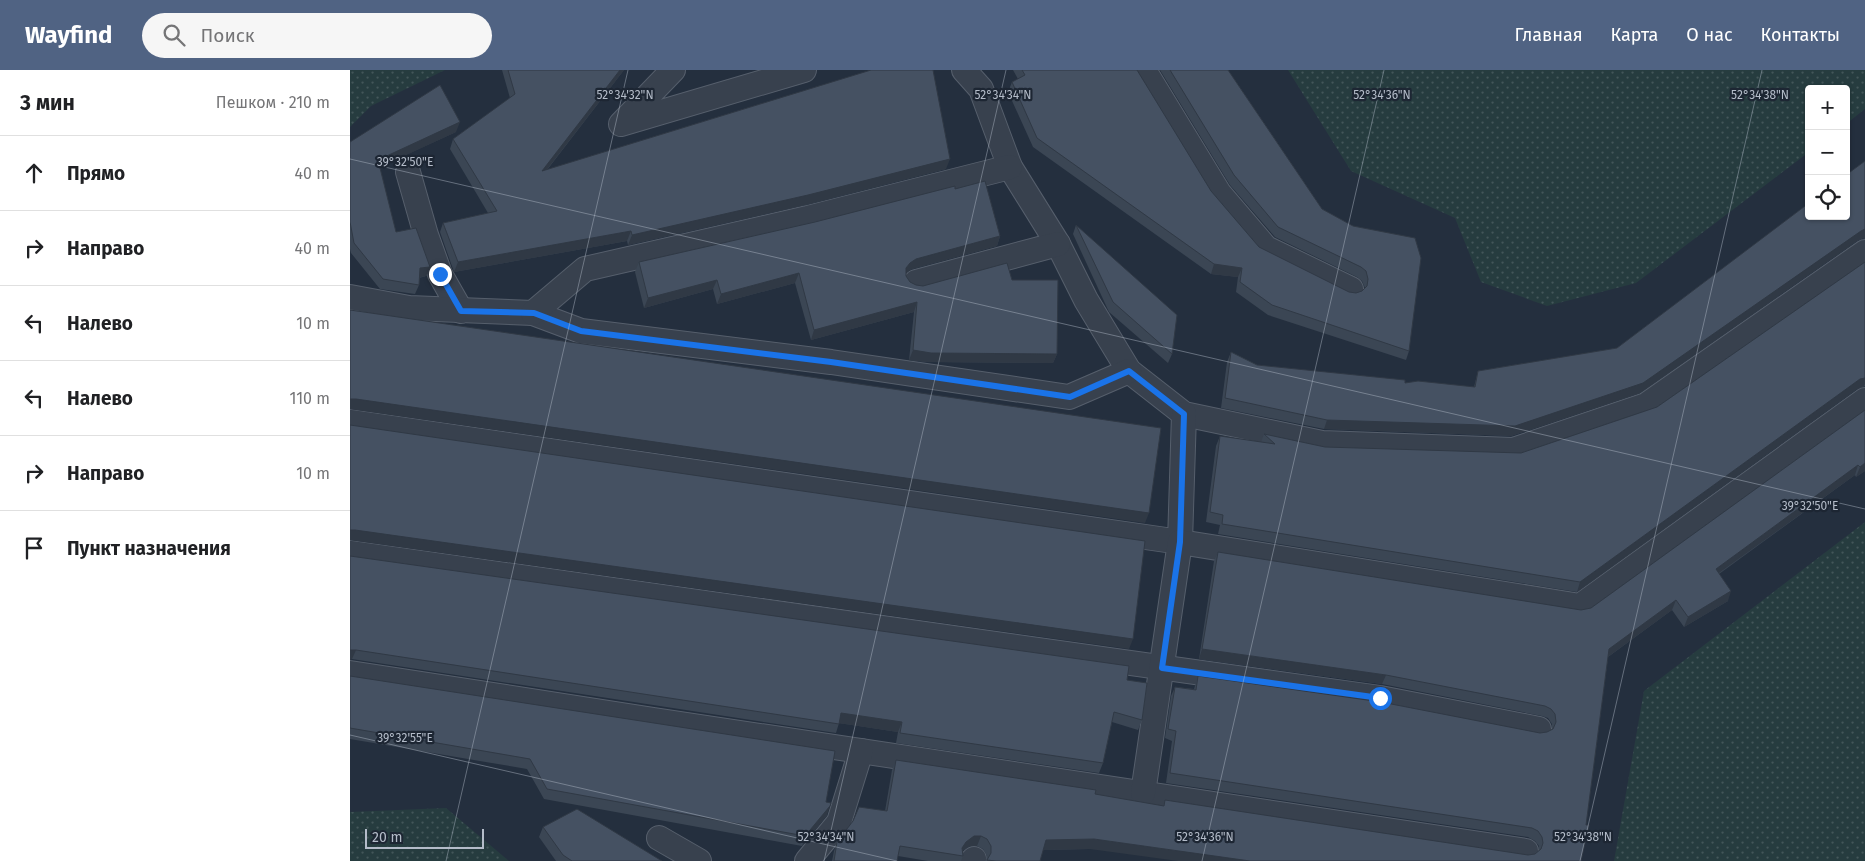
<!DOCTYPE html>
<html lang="ru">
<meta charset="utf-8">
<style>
body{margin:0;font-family:"Fira Sans",sans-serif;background:#f6f6f6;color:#202124}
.controls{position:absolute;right:15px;top:15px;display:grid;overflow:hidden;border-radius:5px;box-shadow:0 1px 4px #0004}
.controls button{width:45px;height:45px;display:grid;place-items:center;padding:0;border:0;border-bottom:1px solid #e0e0e0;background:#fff;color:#202124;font:25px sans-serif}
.scale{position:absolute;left:15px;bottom:12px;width:119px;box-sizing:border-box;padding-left:5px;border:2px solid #b4bcc9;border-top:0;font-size:14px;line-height:18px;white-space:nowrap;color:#b4bcc9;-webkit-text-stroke:4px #1d2633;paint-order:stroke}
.stop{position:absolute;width:15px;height:15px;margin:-11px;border:4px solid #1a73e8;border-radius:50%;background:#fff}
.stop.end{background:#1a73e8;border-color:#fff;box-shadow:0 1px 5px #0008}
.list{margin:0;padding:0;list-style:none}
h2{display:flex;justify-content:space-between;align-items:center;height:65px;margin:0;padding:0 20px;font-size:21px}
h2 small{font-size:16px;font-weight:400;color:#757577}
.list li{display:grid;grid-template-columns:32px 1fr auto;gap:15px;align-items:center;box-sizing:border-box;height:75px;padding:0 20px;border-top:1px solid #e0e0e0}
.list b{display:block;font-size:19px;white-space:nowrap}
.list em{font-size:16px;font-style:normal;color:#757577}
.icon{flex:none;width:28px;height:28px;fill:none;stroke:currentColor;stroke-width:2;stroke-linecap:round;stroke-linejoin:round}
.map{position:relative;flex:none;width:1515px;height:791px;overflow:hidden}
header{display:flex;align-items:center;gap:30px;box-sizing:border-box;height:70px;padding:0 25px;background:#506383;color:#fff}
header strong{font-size:24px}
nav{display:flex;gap:28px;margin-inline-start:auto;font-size:18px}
.search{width:350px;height:45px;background:#f6f6f6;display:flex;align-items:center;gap:12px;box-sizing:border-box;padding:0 18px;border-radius:28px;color:#757577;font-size:19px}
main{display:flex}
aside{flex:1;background:#fff}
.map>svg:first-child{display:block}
.grass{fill:url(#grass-dots)}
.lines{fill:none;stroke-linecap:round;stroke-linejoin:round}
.lane-casing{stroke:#565f6c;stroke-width:26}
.lane{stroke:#38414e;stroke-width:24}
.wall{fill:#3b4654}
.shaded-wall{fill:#303945}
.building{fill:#455162;stroke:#303945}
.route{stroke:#1a73e8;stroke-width:6}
.ticks{fill:none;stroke:#b4bcc9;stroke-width:1;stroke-opacity:0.45}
.ticks-label{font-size:12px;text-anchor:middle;fill:#b4bcc9;stroke:#1d2633;stroke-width:4.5;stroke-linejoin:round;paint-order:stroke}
</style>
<header>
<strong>Wayfind</strong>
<div class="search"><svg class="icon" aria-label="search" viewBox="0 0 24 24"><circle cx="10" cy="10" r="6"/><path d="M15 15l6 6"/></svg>Поиск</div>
<nav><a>Главная</a><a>Карта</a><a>О нас</a><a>Контакты</a></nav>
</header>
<main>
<aside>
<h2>3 мин<small>Пешком · 210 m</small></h2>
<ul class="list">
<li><svg class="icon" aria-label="ahead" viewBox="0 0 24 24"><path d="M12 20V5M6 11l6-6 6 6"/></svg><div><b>Прямо</b></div><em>40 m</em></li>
<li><svg class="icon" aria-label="right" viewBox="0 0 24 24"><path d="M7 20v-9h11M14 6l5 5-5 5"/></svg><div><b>Направо</b></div><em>40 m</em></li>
<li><svg class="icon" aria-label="left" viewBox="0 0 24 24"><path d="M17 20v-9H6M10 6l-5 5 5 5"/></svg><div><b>Налево</b></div><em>10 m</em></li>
<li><svg class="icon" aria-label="left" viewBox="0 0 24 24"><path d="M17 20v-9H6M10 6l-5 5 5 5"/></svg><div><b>Налево</b></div><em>110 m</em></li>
<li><svg class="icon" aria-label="right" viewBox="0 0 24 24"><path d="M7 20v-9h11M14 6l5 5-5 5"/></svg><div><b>Направо</b></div><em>10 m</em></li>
<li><svg class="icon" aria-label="arrive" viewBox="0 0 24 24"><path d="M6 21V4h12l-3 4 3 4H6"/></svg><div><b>Пункт назначения</b></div></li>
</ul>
</aside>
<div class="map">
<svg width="1515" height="791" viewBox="0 0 1515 791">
<defs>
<pattern id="grass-dots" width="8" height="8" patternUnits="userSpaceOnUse" patternTransform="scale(1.25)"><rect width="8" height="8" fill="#263c3f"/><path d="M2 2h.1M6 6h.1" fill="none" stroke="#435659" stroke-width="1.8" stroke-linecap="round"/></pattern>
</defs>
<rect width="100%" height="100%" fill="#242f3e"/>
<g class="grass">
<path d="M 0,0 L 95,0 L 21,36 L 0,57 Z"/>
<path d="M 938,0 L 1515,0 L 1515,39 L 1496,54 L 1496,19 L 1459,19 L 1459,82 L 1286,213 L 1197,236 L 1131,212 L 1105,148 L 1001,101 Z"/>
<path d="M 1515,452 L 1515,791 L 1264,791 L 1294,621 Z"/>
<path d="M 96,738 L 159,791 L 0,791 L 0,742 Z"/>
</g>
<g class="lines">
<g class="lane-casing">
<g id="lane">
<path d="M 323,0 L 271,54 L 454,0"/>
<path d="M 614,0 L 631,19 L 660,97 L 708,174 L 736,230 L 779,301 L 834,344 L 972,373 L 1163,380 L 1296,335 L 1515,182"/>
<path d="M 794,0 L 869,123 L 916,178 L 1001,219"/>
<path d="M 58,102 L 76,165 L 90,204 L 111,241"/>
<path d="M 566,212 L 708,174"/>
<path d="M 0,227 L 59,238 L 183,243 L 231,261 L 481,292 L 719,327 L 779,301"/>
<path d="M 183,243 L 235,199 L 458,148 L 660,97"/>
<path d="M 0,352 L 830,472 L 834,344"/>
<path d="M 0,483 L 1030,628 L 1189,659"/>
<path d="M 0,603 L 304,650 L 1176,781"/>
<path d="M 793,723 L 830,472 L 1230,536 L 1515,330"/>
<path d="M 309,768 L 349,791"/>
<path d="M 457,791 L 489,752 L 511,681"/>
<path d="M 622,791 L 624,789"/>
</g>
</g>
<use href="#lane" class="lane"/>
</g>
<g class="wall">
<path d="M 152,0 L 274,0 L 197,100 L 596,99 L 455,135 L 278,175 L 277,171 L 104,202 L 90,162 L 93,153 L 138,143 L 100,79 L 103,69 L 160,28 Z"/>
<path d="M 663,0 L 787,0 L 861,121 L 909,177 L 999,222 L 1006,223 L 1012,221 L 1015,218 L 1012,211 L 1007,207 L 925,167 L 880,115 L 810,0 L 878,0 L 972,139 L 1003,156 L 1059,281 L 1056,290 L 918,245 L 886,222 L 888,207 L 861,204 L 683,77 L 658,22 L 662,12 L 668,9 Z"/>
<path d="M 106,62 L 29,97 L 46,162 L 80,197 L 76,206 L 69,208 L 69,215 L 65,224 L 30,219 L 1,183 L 0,179 L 0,72 Z"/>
<path d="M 1515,91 L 1515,169 L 1513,168 L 1507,171 L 1290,323 L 1161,366 L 974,359 L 871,338 L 877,292 L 881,282 L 907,295 L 1055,313 L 1124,317 L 1128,301 L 1267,278 Z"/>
<path d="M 605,119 L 650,166 L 647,176 L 562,199 L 556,202 L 556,206 L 560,212 L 566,215 L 573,216 L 662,210 L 707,284 L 703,293 L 577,292 L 559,290 L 564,242 L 461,270 L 445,213 L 367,234 L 363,219 L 294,238 L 285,202 L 289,192 Z"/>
<path d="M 726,155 L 822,284 L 818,293 L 759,242 L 723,164 Z"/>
<path d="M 1515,192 L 1515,316 L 1507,319 L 1227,522 L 868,464 L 870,455 L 856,452 L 866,376 L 870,366 L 911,372 L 914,364 L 975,377 L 1171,383 L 1307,337 Z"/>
<path d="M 1515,340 L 1515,401 L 1506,407 L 1505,405 L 1369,504 L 1378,531 L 1334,557 L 1322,540 L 1258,587 L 1231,791 L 740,779 L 693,780 L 690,791 L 636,791 L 637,786 L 633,779 L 627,776 L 620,776 L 612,781 L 613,786 L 611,791 L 578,791 L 548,786 L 547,791 L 482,791 L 484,781 L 487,772 L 535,741 L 542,700 L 546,690 L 813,736 L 815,730 L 1178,785 L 1185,784 L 1189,780 L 1189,776 L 1185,771 L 1178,767 L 816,713 L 822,671 L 815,668 L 821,626 L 825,617 L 844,619 L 848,606 L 1190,663 L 1197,662 L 1202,659 L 1202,654 L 1198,648 L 1192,646 L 1032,614 L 849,589 L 864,491 L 868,482 L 1231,540 L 1241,538 Z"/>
<path d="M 2,487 L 777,610 L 792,650 L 788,660 L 762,652 L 753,693 L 749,703 L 546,673 L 548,662 L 489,653 L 486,663 L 2,589 Z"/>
<path d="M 0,606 L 476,732 L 477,745 L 452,776 L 194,729 L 177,699 L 0,669 Z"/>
<path d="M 193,757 L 312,791 L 206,791 L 189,767 Z"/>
</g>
<g class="shaded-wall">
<path d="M 270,0 L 274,0 L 188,111 L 192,101 Z"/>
<path d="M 110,52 L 106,62 L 24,100 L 28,90 Z"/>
<path d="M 600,89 L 596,99 L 455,135 L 278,175 L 282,165 Z"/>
<path d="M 1515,159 L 1515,169 L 1513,168 L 1507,171 L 1290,323 L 1161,366 L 974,359 L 977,350 L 1165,356 L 1511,161 Z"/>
<path d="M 281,161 L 277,171 L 104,202 L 108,192 Z"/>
<path d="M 650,166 L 647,176 L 562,199 L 556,203 L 556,198 L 560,193 L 566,189 Z"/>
<path d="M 864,194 L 892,198 L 888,207 L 861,204 Z"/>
<path d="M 80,197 L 76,206 L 67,208 L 70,198 Z"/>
<path d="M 449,203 L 445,213 L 367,234 L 371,224 Z"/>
<path d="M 367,210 L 363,219 L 294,238 L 298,228 Z"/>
<path d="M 567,232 L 564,242 L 461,270 L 464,260 Z"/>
<path d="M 563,280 L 707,284 L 703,293 L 577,292 L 559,290 Z"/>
<path d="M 1515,308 L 1515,314 L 1514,316 L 1507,319 L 1227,522 L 1230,512 L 1510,309 Z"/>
<path d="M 0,329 L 6,329 L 799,443 L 795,453 L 0,339 Z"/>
<path d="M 1515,393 L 1515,401 L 1506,407 L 1510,397 Z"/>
<path d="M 1508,395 L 1505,405 L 1362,508 L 1366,499 Z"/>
<path d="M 0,460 L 5,460 L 783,569 L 779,579 L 0,470 Z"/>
<path d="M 1381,521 L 1378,531 L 1334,557 L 1338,547 Z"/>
<path d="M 1326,530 L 1322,540 L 1255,589 L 1259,579 Z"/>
<path d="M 852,579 L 1036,605 L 1032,614 L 849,589 Z"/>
<path d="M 0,580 L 6,580 L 2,589 L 0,590 Z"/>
<path d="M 491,643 L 552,652 L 548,662 L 488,653 Z"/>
<path d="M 480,736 L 477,745 L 452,776 L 455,766 Z"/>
<path d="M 624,766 L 631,766 L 627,776 L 620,776 L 612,781 L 612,778 L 616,772 Z"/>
<path d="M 744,769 L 900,791 L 828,791 L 740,779 L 693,780 L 696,770 Z"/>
</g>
<g class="building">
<path d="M 158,0 L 270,0 L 192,101 L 521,0 L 583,0 L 600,89 L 458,125 L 282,165 L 281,161 L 108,192 L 93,153 L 147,141 L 103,69 L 165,24 Z"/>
<path d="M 672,0 L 787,0 L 861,121 L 909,177 L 999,222 L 1006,223 L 1012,221 L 1017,216 L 1018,209 L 1016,201 L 1011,197 L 928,157 L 884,105 L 820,0 L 878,0 L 972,139 L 1003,156 L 1065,168 L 1071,188 L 1059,281 L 922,235 L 890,212 L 892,198 L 864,194 L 687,68 L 662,12 L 675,5 Z"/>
<path d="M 90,15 L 110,52 L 28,90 L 46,162 L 66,158 L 80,197 L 70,198 L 69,215 L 33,209 L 4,173 L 0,152 L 0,72 Z"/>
<path d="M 1515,91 L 1515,159 L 1511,161 L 1293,313 L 1165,356 L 977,350 L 875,328 L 881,282 L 907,295 L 1055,310 L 1055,313 L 1068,311 L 1125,317 L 1128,301 L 1267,278 L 1459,133 L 1459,146 L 1496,146 L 1496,105 Z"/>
<path d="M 635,111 L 650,166 L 566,189 L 560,193 L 556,198 L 556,206 L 560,212 L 566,215 L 573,216 L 657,193 L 662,210 L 708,210 L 707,284 L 581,283 L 563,280 L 567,232 L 464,260 L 449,203 L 371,224 L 367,210 L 298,228 L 289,192 L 465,152 L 605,116 L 605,119 Z"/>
<path d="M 726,155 L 827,245 L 822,284 L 763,232 Z"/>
<path d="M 1515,192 L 1515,308 L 1510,309 L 1230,512 L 872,454 L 873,445 L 860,442 L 870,366 L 925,374 L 914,364 L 975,377 L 1171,383 L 1307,337 Z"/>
<path d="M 0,240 L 811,358 L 799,443 L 6,329 L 0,329 Z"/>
<path d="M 1515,340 L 1515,393 L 1510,397 L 1508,395 L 1366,499 L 1381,521 L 1338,547 L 1326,530 L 1259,579 L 1236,755 L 1239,755 L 1231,791 L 900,791 L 744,769 L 696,770 L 690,791 L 646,791 L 637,790 L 641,783 L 641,776 L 637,769 L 631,766 L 624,766 L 616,772 L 612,778 L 613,786 L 550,776 L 547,791 L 484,791 L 487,772 L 503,751 L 509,737 L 537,741 L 546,690 L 746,720 L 745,724 L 814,736 L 815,730 L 1178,785 L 1185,784 L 1191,779 L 1193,773 L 1192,767 L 1188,761 L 1182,758 L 820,703 L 826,661 L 818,659 L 825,617 L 846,620 L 848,606 L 1031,632 L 1190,663 L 1197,662 L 1203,659 L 1206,652 L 1205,644 L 1201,639 L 1195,636 L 1036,605 L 852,579 L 868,482 L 1231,540 L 1241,538 Z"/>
<path d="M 0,355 L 795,471 L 783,569 L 5,460 L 0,460 Z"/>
<path d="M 0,486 L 779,596 L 777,610 L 797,613 L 792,650 L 764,642 L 753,693 L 550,663 L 552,652 L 491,643 L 489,654 L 6,580 L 0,580 Z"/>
<path d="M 0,606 L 485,681 L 476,732 L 481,733 L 480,736 L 455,766 L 197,719 L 180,689 L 0,658 Z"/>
<path d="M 227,739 L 312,791 L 222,791 L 213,785 L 193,757 Z"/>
</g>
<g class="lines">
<path class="route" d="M 90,204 L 111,241 L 184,243 L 231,261 L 481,292 L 720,327 L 779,301 L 834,344 L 830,472 L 812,598 L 1030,628"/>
</g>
<path class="ticks" d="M 0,89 L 1515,439M 0,665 L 547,791M 96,791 L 278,0M 474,791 L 656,0M 852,791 L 1034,0M 1230,791 L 1412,0"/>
<g class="ticks-label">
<text x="275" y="29">52°34'32"N</text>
<text x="653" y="29">52°34'34"N</text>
<text x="1032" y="29">52°34'36"N</text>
<text x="1410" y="29">52°34'38"N</text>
<text x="55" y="96">39°32'50"E</text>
<text x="1460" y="440">39°32'50"E</text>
<text x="55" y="672">39°32'55"E</text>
<text x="476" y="771">52°34'34"N</text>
<text x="855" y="771">52°34'36"N</text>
<text x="1233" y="771">52°34'38"N</text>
</g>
</svg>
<div class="controls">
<button>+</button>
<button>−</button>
<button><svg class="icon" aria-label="locate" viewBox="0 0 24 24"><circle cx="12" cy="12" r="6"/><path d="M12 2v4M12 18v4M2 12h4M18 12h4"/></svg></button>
</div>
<div class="scale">20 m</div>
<div class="stop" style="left:1030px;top:628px"></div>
<div class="stop end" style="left:90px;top:204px"></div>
</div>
</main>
